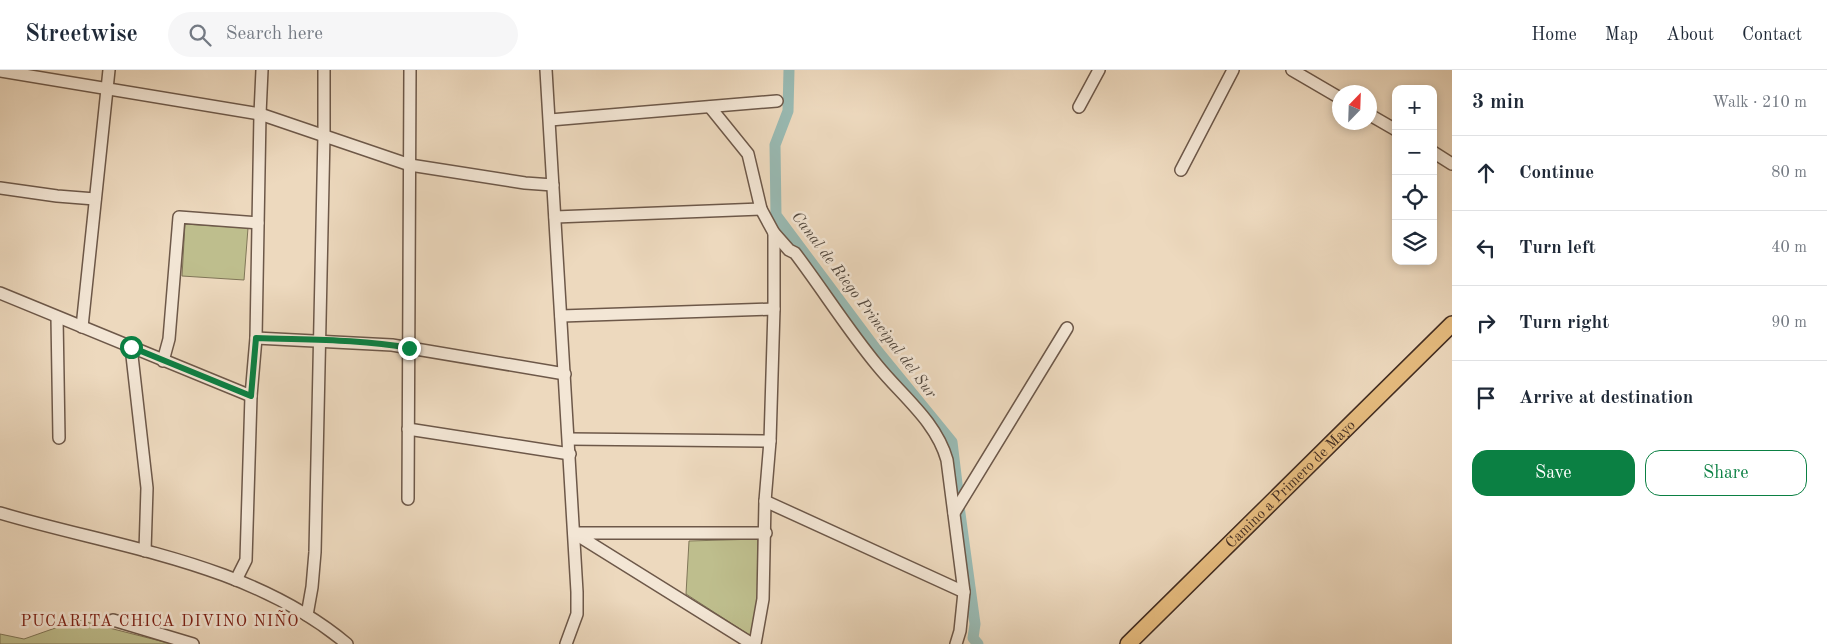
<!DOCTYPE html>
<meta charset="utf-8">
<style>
body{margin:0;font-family:"Old Standard TT",serif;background:#f6f6f7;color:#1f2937}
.controls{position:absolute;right:15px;top:15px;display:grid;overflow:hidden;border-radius:10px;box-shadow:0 2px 8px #0003}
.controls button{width:45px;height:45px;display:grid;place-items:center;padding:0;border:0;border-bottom:1px solid #e0e1e3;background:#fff;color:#1f2937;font:25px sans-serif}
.compass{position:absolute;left:1332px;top:15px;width:45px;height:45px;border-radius:50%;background:#fff;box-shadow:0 2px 8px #0003;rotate:23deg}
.stop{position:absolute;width:15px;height:15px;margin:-11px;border:4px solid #0b8043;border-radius:50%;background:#fff}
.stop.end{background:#0b8043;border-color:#fff;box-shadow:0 1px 5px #0008}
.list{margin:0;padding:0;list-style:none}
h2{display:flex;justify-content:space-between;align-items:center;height:65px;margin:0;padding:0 20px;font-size:21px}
h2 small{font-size:16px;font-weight:400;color:#747a83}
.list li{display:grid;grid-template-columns:32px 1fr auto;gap:15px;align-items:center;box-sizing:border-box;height:75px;padding:0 20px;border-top:1px solid #e0e1e3}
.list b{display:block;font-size:19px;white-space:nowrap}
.list em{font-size:16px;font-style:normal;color:#747a83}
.actions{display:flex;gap:10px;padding:15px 20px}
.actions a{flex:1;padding:11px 0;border:1px solid #0b8043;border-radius:15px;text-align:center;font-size:18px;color:#0b8043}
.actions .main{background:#0b8043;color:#fff}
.icon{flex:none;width:28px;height:28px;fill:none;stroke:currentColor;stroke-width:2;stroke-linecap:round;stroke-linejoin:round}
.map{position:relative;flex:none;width:1452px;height:574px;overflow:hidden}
header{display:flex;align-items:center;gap:30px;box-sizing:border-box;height:70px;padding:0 25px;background:#fff;border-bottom:1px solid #e0e1e3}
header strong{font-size:24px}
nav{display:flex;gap:28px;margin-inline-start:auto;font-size:18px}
.search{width:350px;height:45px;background:#f6f6f7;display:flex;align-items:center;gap:12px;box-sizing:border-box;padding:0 18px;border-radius:28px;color:#747a83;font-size:19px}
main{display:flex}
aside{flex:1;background:#fff}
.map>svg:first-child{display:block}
.green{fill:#bebe8d;stroke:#807658}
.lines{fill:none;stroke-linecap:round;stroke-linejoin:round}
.canal{stroke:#99bab3;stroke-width:11}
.minor-casing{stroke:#6d5849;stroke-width:14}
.major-casing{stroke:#422d22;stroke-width:18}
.minor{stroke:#f3e6d5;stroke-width:11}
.major{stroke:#e6bc7f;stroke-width:15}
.route{stroke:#0b8043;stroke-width:6}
.labels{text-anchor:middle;stroke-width:5;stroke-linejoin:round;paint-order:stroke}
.street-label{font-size:15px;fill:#422d22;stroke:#f3e6d5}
.water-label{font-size:16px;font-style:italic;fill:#53493f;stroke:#f3e6d5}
.neighbourhood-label{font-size:16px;letter-spacing:1px;fill:#7a1f14;stroke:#f3e6d5}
</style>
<header>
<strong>Streetwise</strong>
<div class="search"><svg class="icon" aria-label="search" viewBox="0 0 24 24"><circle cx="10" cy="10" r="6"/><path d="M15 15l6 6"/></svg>Search here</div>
<nav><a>Home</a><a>Map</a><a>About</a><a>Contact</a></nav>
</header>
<main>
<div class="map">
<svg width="1452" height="574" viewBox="0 0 1452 574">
<rect width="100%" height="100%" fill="#edd9be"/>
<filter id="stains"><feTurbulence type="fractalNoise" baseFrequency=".004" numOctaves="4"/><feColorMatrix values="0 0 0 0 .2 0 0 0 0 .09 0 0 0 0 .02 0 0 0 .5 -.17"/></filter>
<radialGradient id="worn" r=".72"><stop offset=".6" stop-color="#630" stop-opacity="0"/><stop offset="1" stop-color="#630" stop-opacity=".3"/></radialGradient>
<g class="green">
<path d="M 185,154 L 248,158 L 244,210 L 182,206 Z"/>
<path d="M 758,469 L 758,533 L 751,566 L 686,524 L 689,471 Z"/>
<path d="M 78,550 L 172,574 L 0,574 L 0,564 L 24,569 Z"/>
</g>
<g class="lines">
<g class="canal">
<path d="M 789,0 L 788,41 L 775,75 L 776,145 L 876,279 L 952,372 L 958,422"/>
<path d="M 959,436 L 975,554 L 973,568 L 978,574"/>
</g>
<g class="minor-casing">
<g id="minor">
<path d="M 546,0 L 577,522 L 577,544 L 566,574"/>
<path d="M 1292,0 L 1340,28"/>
<path d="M 0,1 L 260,44 L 410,95 L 525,113 L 553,115"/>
<path d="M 710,37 L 748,84 L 761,139 L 774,163 L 789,180 L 795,183 C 823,220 848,260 877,295 C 902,326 936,351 947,390 L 964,522 L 960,561 L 956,574"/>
<path d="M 1079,37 L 1099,0"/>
<path d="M 1370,45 L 1396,60"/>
<path d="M 550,50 L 777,31"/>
<path d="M 1433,82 L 1452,94"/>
<path d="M 1181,100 L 1233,0"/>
<path d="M 0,118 L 57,126 L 95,129"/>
<path d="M 555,147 L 761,139"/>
<path d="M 0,223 L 251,326"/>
<path d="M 561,246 L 774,239"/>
<path d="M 57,247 L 59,368"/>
<path d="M 82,257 L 109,0"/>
<path d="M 256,268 L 392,275 L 565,304"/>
<path d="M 131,277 L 147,418 L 145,481"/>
<path d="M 163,291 L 169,269 L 179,147 L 258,153"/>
<path d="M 408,359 L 570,384"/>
<path d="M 569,369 L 770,371"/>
<path d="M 408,429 L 410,0"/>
<path d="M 765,431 L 964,522"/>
<path d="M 0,443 C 118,478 249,492 347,574"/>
<path d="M 954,443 L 1067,258"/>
<path d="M 236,510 L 246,490 L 251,326 L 256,268 L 260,44 L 262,0"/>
<path d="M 307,545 L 312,517 L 315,482 L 324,65 L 324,0"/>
<path d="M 113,550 L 193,574"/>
<path d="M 752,574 L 574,463 L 766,463"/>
<path d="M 755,574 L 763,529 L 765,431 L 770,371 L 774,239 L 774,163"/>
</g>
</g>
<g class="major-casing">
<g id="major">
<path id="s1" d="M 1128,574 L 1452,254"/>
</g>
</g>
<use href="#minor" class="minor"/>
<use href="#major" class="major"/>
</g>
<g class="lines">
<path class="route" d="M 131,277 L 251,326 L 256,268 C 306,270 359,269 409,278"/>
</g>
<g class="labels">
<g class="street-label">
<text dy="5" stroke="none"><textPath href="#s1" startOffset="228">Camino a Primero de Mayo</textPath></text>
</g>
<g class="water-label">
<text transform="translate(865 234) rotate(53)" y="6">Canal de Riego Principal del Sur</text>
</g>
<g class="neighbourhood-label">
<text x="160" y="556">PUCARITA CHICA DIVINO NIÑO</text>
</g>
</g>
<rect width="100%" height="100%" filter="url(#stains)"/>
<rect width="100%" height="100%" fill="url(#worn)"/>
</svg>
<div class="controls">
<button>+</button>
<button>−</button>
<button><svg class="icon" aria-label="locate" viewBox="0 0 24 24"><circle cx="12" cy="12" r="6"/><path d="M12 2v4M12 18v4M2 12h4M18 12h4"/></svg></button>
<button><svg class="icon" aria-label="layers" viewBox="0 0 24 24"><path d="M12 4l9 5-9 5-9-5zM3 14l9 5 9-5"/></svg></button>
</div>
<svg class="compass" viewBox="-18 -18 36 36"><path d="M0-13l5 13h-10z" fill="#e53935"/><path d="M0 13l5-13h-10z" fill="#747a83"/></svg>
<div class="stop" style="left:131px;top:277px"></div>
<div class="stop end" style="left:409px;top:278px"></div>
</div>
<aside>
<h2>3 min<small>Walk · 210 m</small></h2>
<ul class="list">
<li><svg class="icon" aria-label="ahead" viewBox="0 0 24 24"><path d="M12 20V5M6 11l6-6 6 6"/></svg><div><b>Continue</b></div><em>80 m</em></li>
<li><svg class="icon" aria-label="left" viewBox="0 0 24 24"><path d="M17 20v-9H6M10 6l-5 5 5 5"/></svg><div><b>Turn left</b></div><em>40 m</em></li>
<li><svg class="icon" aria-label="right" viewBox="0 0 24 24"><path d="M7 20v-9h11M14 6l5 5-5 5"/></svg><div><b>Turn right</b></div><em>90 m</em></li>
<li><svg class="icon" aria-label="arrive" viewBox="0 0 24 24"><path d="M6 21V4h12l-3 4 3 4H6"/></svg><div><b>Arrive at destination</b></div></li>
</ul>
<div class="actions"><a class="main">Save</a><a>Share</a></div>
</aside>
</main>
